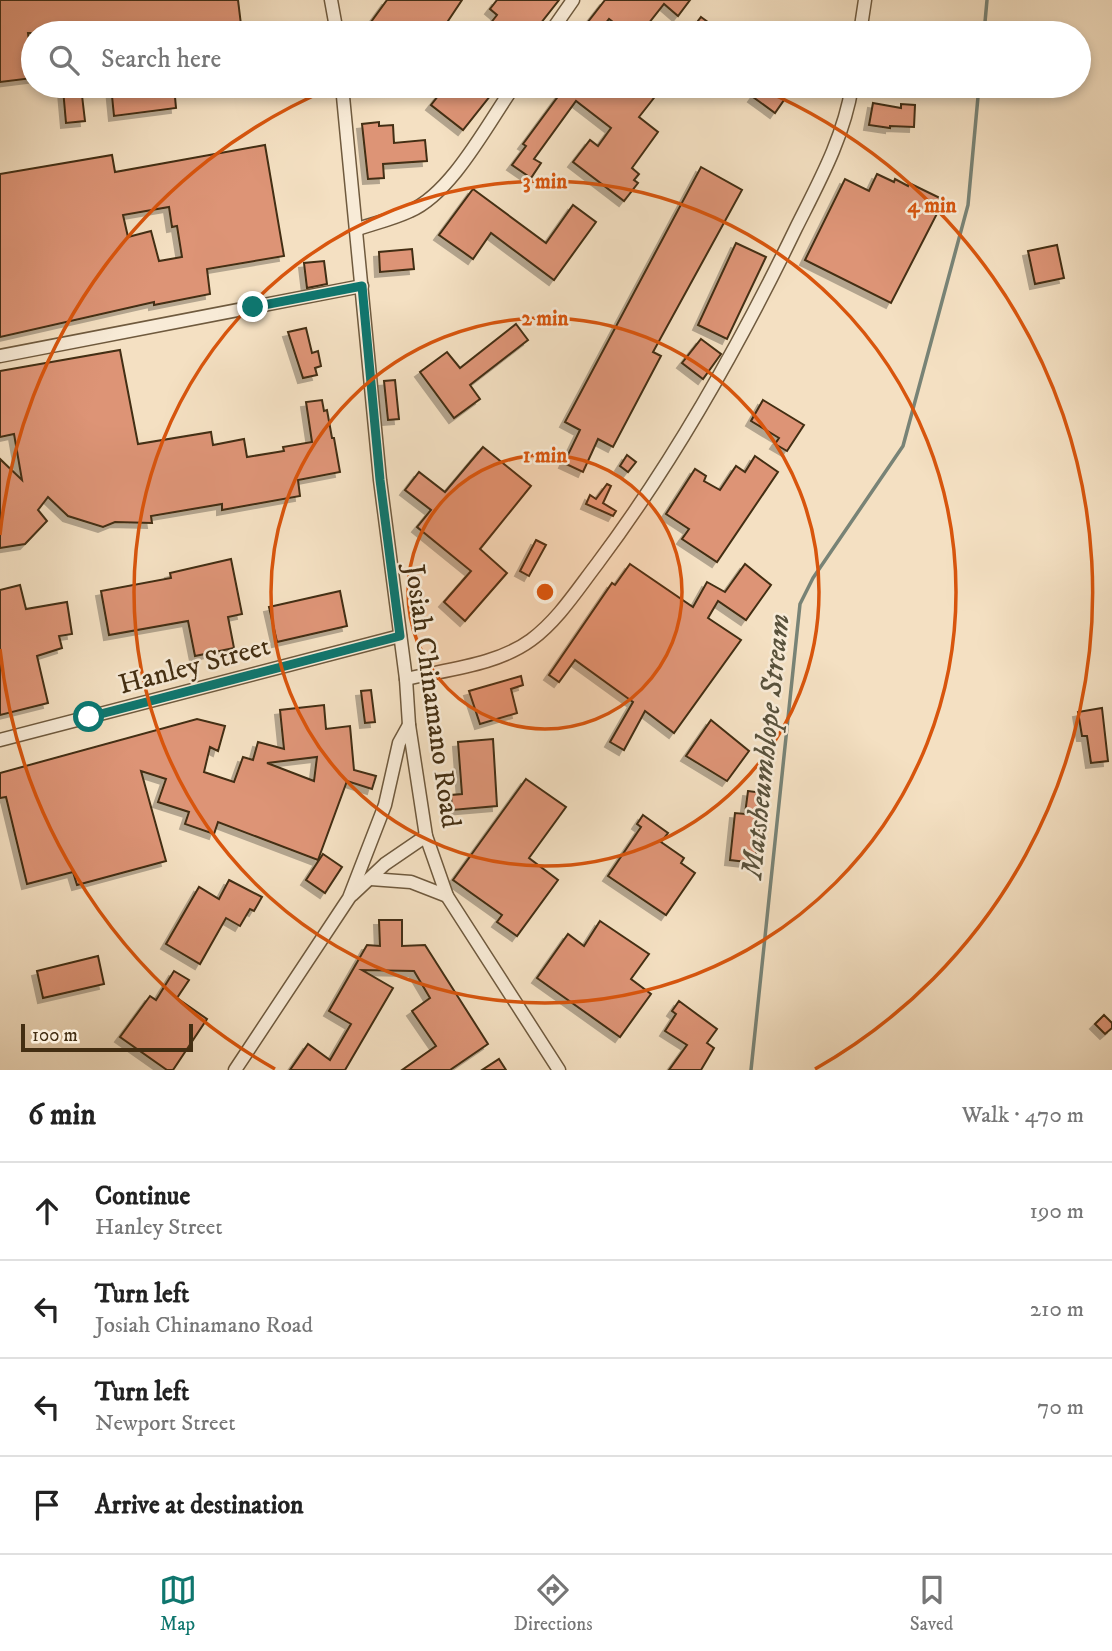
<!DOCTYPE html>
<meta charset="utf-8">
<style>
body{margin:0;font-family:"IM FELL DW Pica",serif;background:#f6f6f6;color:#222}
.scale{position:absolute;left:21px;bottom:18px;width:172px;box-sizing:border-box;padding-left:7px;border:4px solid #432e12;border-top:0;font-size:19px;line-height:24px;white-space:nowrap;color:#432e12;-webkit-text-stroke:5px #f8ebd7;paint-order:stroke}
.stop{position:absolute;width:21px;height:21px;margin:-16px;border:5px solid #0f766e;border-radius:50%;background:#fff}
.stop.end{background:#0f766e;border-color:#fff;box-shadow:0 2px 7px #0008}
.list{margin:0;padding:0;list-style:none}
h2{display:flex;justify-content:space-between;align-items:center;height:91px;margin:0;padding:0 28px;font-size:30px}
h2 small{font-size:23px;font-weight:400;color:#767676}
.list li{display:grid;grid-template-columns:46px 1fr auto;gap:21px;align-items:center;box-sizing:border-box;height:98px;padding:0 28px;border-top:2px solid #e0e0e0}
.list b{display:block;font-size:26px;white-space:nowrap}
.list p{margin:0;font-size:23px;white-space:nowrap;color:#767676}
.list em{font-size:23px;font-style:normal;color:#767676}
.icon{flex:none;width:38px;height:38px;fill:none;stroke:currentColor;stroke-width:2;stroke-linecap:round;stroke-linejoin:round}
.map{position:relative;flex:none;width:1112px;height:1070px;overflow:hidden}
.search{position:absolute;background:#fff;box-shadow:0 4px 10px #0003;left:21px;right:21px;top:21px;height:77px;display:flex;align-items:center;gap:18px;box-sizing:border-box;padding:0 24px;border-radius:38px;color:#767676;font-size:26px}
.sheet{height:483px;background:#fff}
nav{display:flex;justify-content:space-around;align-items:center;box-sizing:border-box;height:98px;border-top:2px solid #e0e0e0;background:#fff;font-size:19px;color:#767676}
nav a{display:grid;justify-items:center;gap:4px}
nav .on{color:#0f766e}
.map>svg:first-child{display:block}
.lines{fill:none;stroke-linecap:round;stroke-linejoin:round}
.stream{stroke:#788376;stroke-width:3.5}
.building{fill:#dd9476;stroke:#432e12;stroke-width:2;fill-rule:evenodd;filter:url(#shadow)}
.minor-casing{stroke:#6f5a3e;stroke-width:15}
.minor{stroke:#f8ebd7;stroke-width:12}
.route{stroke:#0f766e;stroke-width:9}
.ring{fill:none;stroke:#d8550d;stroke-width:3.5}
.labels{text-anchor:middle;stroke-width:5;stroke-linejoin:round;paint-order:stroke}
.street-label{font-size:28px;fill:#432e12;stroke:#f8ebd7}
.water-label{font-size:30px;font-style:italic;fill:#59523c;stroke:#f8ebd7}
.centre{fill:#d8550d;stroke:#f8ebd7;stroke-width:3.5}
.ring-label{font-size:21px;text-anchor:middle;font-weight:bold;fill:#d8550d;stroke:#f8ebd7;stroke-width:5;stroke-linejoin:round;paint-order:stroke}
</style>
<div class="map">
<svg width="1112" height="1070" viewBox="0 0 1112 1070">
<defs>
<filter id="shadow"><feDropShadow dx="-5" dy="5" stdDeviation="0" flood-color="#0004"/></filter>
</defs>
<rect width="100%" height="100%" fill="#f4e0c2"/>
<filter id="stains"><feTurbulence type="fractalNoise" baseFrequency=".00286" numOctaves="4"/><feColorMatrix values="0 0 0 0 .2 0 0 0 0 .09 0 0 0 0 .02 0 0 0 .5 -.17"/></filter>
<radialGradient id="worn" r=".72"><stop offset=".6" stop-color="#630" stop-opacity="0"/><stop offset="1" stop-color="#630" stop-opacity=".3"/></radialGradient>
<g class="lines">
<g class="stream">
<path d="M 984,33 L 987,0"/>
<path d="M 751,1070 L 800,604 L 813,578 L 903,446 L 968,205 L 979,86"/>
</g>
</g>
<g class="building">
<path d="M 0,0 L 238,0 L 242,33 L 28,33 L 33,78 L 0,82 Z"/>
<path d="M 387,0 L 462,0 L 440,33 L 363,33 Z"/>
<path d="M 497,0 L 559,0 L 533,33 L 483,33 L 497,15 L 490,9 Z"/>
<path d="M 605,0 L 690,0 L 678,16 L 664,4 L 641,33 L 627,33 L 609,19 L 598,33 L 592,33 L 584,27 Z"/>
<path d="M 701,17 L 723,33 L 689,33 Z"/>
<path d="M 111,86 L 174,86 L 176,108 L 114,116 Z"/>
<path d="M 446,86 L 498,86 L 463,130 L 431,105 Z"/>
<path d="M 554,86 L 646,86 L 657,94 L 639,117 L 658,132 L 632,168 L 639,174 L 634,180 L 638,183 L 624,201 L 573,162 L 590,140 L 598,146 L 611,128 L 576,101 L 534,159 L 541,163 L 531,178 L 512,165 L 526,146 L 523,144 L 562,91 Z"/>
<path d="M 761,86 L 786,86 L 779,97 L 784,100 L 775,113 L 753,97 Z"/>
<path d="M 81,87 L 85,121 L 66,123 L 63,89 Z"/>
<path d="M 873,103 L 901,108 L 901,104 L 915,105 L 914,127 L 890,126 L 890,128 L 869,125 Z"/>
<path d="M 379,122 L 379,126 L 393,125 L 394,143 L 425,140 L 427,161 L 383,164 L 384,178 L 368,179 L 362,124 Z"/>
<path d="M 265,145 L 284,256 L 207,269 L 210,294 L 154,305 L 154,302 L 0,337 L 0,174 L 112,155 L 115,172 ZM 169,207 L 172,227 L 177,226 L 182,257 L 159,261 L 151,231 L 128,237 L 123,215 Z"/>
<path d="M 701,167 L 742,190 L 653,352 L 661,356 L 613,447 L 598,439 L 583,472 L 564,463 L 580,430 L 565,422 Z"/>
<path d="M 877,174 L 894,182 L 895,179 L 908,186 L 909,183 L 944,200 L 891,303 L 805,260 L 845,179 L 869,191 Z"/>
<path d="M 473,189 L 546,243 L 573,205 L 596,222 L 554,280 L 491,233 L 473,259 L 439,235 Z"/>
<path d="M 736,243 L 766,257 L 727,339 L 698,325 Z"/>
<path d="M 1057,245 L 1064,278 L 1035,284 L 1028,251 Z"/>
<path d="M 412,249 L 414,269 L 380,272 L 379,252 Z"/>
<path d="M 324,261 L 327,284 L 307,288 L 304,263 Z"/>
<path d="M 516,324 L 528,340 L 470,385 L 480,399 L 454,418 L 420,372 L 447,352 L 460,368 Z"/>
<path d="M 306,328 L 312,353 L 318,351 L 321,366 L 315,368 L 317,375 L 303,378 L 288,332 Z"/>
<path d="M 701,339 L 721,354 L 703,379 L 682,363 Z"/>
<path d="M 120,350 L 138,444 L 211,432 L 213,445 L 244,439 L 247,457 L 284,451 L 283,447 L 312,442 L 306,402 L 322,400 L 324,411 L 327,410 L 332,438 L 334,438 L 340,472 L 298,480 L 300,496 L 222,510 L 222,504 L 151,516 L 152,523 L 115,522 L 103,527 L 68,516 L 48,497 L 38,510 L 47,521 L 25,544 L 0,548 L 0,459 L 22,480 L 14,434 L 0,437 L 0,371 Z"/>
<path d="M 395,380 L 399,419 L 388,420 L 384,381 Z"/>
<path d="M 763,400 L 804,425 L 787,451 L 775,444 L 779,438 L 751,421 Z"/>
<path d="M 483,447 L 531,486 L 480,549 L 507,573 L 465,621 L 444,602 L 471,571 L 417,527 L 431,510 L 405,490 L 419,472 L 445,492 Z"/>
<path d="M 627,455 L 636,462 L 628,472 L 620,466 Z"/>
<path d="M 755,456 L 778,472 L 717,562 L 682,539 L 689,529 L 666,514 L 695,469 L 706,476 L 704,481 L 720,490 L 736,466 L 745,472 Z"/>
<path d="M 607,484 L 611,486 L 603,503 L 616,511 L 613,516 L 586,504 L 590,495 L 596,499 Z"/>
<path d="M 536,540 L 546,545 L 529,576 L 520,571 Z"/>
<path d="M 231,559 L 242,614 L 228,617 L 234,648 L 195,656 L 188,621 L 109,635 L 101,591 L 171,578 L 170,573 Z"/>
<path d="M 630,564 L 693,607 L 707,582 L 725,592 L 745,564 L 771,585 L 746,620 L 718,601 L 708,618 L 741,640 L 674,733 L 645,711 L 624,750 L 610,742 L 633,702 L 575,660 L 559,682 L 549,675 L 612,583 L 615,585 Z"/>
<path d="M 20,585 L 26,609 L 67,602 L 72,634 L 59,636 L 62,648 L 37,656 L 48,703 L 0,715 L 0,590 Z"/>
<path d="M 340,591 L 347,626 L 277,642 L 269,607 Z"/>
<path d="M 521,676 L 523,685 L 511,689 L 517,713 L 480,724 L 469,691 Z"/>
<path d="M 371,690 L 375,722 L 365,723 L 361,691 Z"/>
<path d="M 324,705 L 326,729 L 350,726 L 354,770 L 376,776 L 372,789 L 347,781 L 318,860 L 218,822 L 214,834 L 185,824 L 189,812 L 158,802 L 166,779 L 141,771 L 166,861 L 77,885 L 73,872 L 27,884 L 6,797 L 0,798 L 0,773 L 197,719 L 225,726 L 218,751 L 210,747 L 204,772 L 234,782 L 243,757 L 253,760 L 258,742 L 284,749 L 280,710 ZM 317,757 L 314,781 L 267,763 Z"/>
<path d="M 1102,708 L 1108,761 L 1091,763 L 1087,736 L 1082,736 L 1078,712 Z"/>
<path d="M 711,720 L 749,751 L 727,781 L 686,756 Z"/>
<path d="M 493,739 L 497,806 L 452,810 L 451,795 L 462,794 L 458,742 Z"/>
<path d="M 526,779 L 566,807 L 529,858 L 558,880 L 517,936 L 497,922 L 502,915 L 453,880 Z"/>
<path d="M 748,791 L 763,793 L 755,863 L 730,860 L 735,813 L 745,814 Z"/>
<path d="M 643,815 L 668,833 L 661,842 L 684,858 L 681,863 L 695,873 L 666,915 L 608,876 L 641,827 L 637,824 Z"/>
<path d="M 323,854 L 342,867 L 325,893 L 306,880 Z"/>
<path d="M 229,880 L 262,897 L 254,911 L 250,909 L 240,926 L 226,918 L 200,964 L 166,944 L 199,887 L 219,899 Z"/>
<path d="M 379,920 L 402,920 L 402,946 L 425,945 L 488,1044 L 450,1070 L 402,1070 L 436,1046 L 412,1011 L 430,998 L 414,971 L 362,970 L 393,988 L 345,1070 L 290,1070 L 308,1044 L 330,1060 L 351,1024 L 329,1011 L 367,945 L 380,946 Z"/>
<path d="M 600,921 L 649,954 L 631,979 L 651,994 L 620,1037 L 537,978 L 568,934 L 584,946 Z"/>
<path d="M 98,956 L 104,984 L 43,998 L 37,971 Z"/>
<path d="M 174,971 L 189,980 L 177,998 L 207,1019 L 173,1070 L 167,1070 L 120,1037 L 150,996 L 156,1000 Z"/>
<path d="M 679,1001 L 717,1029 L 707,1043 L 714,1048 L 701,1070 L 669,1070 L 687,1045 L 665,1031 L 676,1014 L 672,1011 Z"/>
<path d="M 1104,1015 L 1112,1023 L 1112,1028 L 1105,1034 L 1095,1024 Z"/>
<path d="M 499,1059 L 506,1070 L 482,1070 Z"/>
</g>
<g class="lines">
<g class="minor-casing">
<g id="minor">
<path d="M 331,0 L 337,33"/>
<path d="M 550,33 L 573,0"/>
<path d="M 860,33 L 865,0"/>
<path d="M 342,86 L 380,480 L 406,679 L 409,725 L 426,836 L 447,896 L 559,1070"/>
<path d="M 358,229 C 375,223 393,219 410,211 C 452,193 488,123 514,86"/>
<path d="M 0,356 L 362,286"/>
<path d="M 406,679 C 448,669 497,665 531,640 C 558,620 577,590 597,564 C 675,460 739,346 796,228 C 819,182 844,137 852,86"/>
<path d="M 0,740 L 400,636"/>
<path d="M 371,879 L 411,882 L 447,896"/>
<path d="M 352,895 L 385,864 L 426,836"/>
<path d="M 235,1070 L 349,898 L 385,805 L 399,743 L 409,725"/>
</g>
</g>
<use href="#minor" class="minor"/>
</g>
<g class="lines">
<path class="route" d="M 89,717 L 400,636 L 380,480 L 362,286 L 253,307"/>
</g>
<circle cx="545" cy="592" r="137" fill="#d8550d" fill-opacity=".12"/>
<g class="ring">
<circle cx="545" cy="592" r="137"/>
<circle cx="545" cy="592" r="274"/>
<circle cx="545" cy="592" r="411"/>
<path d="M275 1069A548 548 0 0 1 0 649M0 535A548 548 0 0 1 331 88M759 88A548 548 0 0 1 815 1069"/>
</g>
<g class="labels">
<g class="street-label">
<text transform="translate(194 664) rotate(-15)" y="10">Hanley Street</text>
<text transform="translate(434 696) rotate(82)" y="10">Josiah Chinamano Road</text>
</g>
<g class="water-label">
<text transform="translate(765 746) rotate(-84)" y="10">Matsheumhlope Stream</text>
</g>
</g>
<circle cx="545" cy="592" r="10" class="centre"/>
<g class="ring-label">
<text x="545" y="188">3 min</text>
<text x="932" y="212">4 min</text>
<text x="545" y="325">2 min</text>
<text x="545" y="462">1 min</text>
</g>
<rect width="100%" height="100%" filter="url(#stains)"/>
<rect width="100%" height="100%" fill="url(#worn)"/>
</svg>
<div class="scale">100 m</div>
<div class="stop" style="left:89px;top:717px"></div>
<div class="stop end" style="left:253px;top:307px"></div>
<div class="search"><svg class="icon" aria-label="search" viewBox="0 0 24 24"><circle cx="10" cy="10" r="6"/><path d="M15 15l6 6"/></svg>Search here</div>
</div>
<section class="sheet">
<h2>6 min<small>Walk · 470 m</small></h2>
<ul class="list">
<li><svg class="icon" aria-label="ahead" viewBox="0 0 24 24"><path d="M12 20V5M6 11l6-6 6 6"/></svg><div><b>Continue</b><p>Hanley Street</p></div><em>190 m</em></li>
<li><svg class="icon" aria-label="left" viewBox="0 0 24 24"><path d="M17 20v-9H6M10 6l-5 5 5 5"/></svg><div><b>Turn left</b><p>Josiah Chinamano Road</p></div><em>210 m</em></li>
<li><svg class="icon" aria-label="left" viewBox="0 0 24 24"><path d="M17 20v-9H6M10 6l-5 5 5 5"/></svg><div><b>Turn left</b><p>Newport Street</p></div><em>70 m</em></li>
<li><svg class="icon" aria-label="arrive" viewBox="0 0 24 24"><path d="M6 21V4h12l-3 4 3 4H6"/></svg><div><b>Arrive at destination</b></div></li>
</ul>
</section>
<nav>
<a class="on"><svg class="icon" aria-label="map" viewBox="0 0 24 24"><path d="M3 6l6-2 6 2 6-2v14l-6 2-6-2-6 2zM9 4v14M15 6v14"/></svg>Map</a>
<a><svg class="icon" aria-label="directions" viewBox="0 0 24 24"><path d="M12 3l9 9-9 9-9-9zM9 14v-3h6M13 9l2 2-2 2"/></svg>Directions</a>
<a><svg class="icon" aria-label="saved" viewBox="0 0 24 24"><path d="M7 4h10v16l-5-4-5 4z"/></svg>Saved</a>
</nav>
